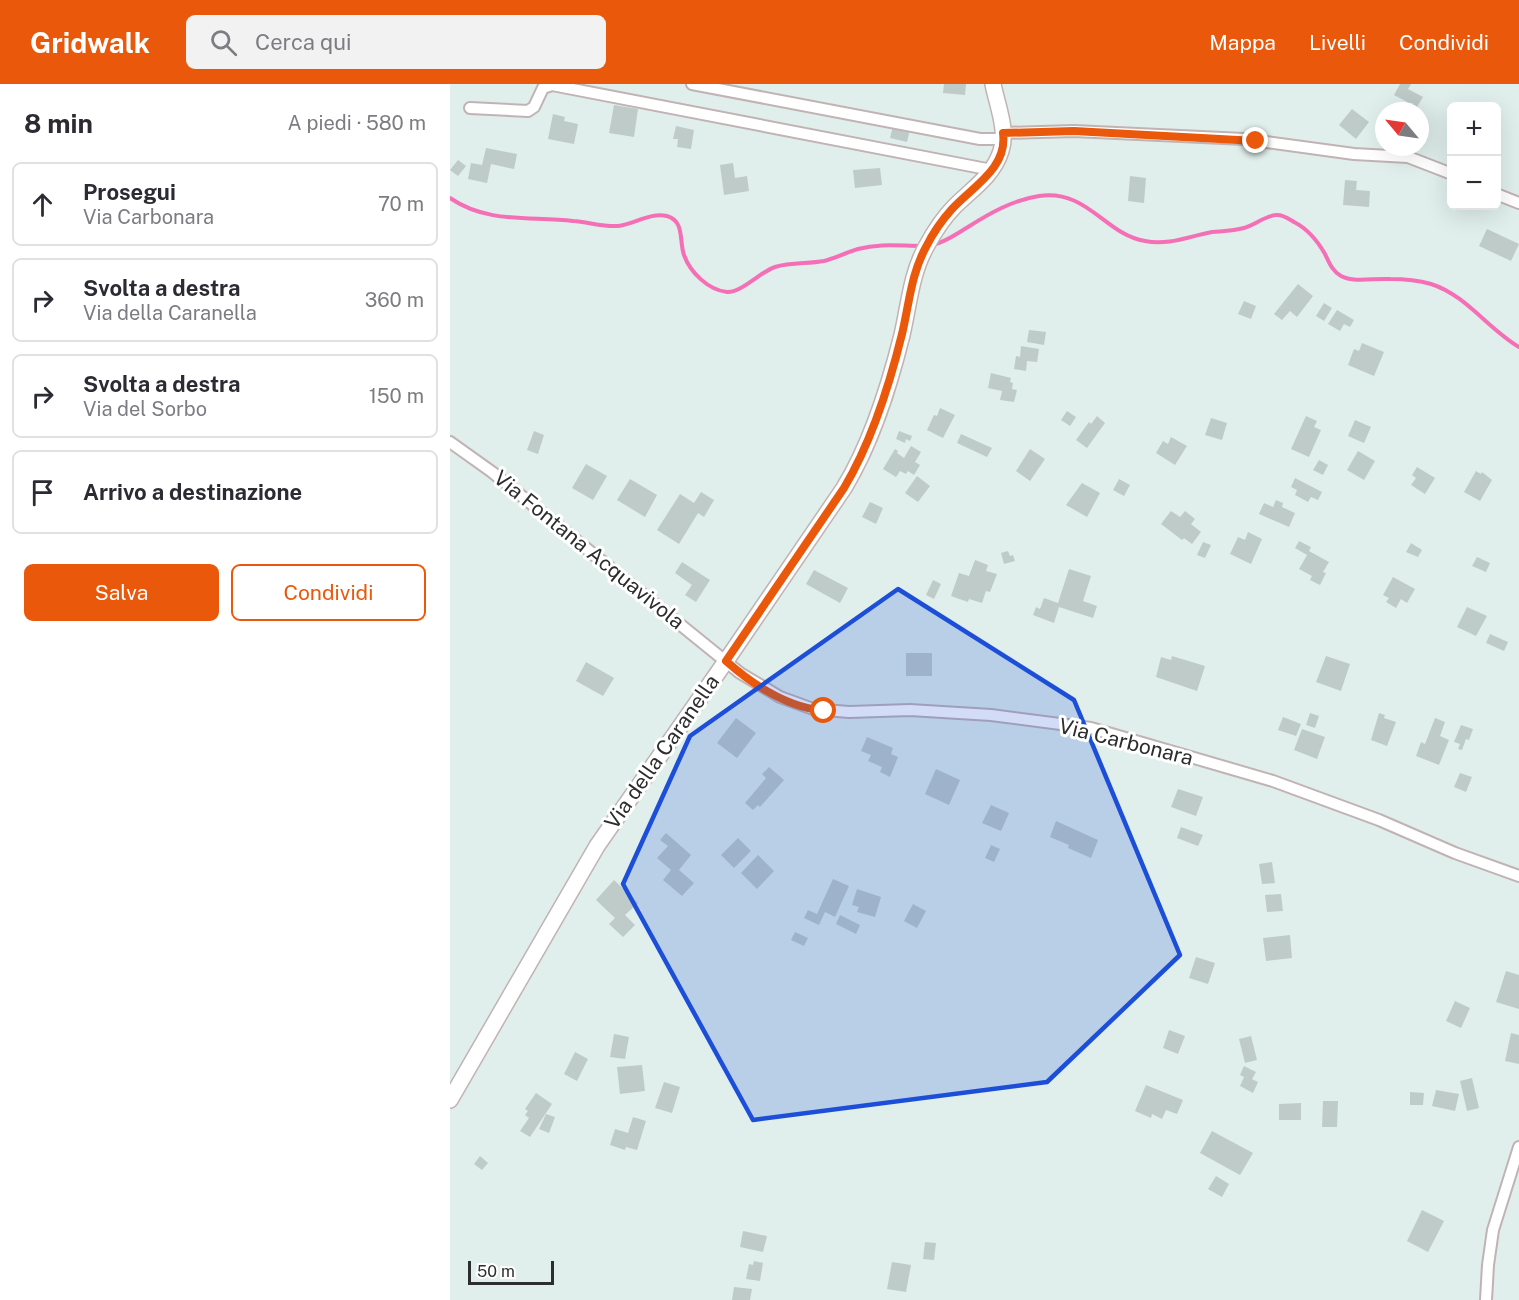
<!DOCTYPE html>
<html lang="it">
<meta charset="utf-8">
<style>
body{margin:0;font-family:"Public Sans",sans-serif;background:#f2f2f3;color:#2b2b33}
.controls{position:absolute;right:18px;top:18px;display:grid;overflow:hidden;border-radius:9px;box-shadow:0 6px 24px #0002}
.controls button{width:54px;height:54px;display:grid;place-items:center;padding:0;border:0;border-bottom:2px solid #e1e1e2;background:#fff;color:#2b2b33;font:30px sans-serif}
.compass{position:absolute;left:925px;top:18px;width:54px;height:54px;border-radius:50%;background:#fff;box-shadow:0 6px 24px #0002;rotate:299deg}
.scale{position:absolute;left:18px;bottom:15px;width:86px;box-sizing:border-box;padding-left:6px;border:3px solid #2d2d2d;border-top:0;font-size:16px;line-height:21px;white-space:nowrap;color:#2d2d2d;-webkit-text-stroke:4px #fff;paint-order:stroke}
.stop{position:absolute;width:18px;height:18px;margin:-14px;border:4px solid #ea580c;border-radius:50%;background:#fff}
.stop.end{background:#ea580c;border-color:#fff;box-shadow:0 2px 6px #0008}
.list{margin:0;padding:0;list-style:none}
h2{display:flex;justify-content:space-between;align-items:center;height:78px;margin:0;padding:0 24px;font-size:26px}
h2 small{font-size:20px;font-weight:400;color:#7c7c81}
.list li{display:grid;grid-template-columns:39px 1fr auto;gap:18px;align-items:center;box-sizing:border-box;height:84px;margin:0 12px 12px;padding:0 12px;border:2px solid #e1e1e2;border-radius:9px}
.list b{display:block;font-size:22px;white-space:nowrap}
.list p{margin:0;font-size:20px;white-space:nowrap;color:#7c7c81}
.list em{font-size:20px;font-style:normal;color:#7c7c81}
.actions{display:flex;gap:12px;padding:18px 24px}
.actions a{flex:1;padding:14px 0;border:2px solid #ea580c;border-radius:9px;text-align:center;font-size:21px;color:#ea580c}
.actions .main{background:#ea580c;color:#fff}
.icon{flex:none;width:33px;height:33px;fill:none;stroke:currentColor;stroke-width:2;stroke-linecap:round;stroke-linejoin:round}
.map{position:relative;flex:none;width:1069px;height:1216px;overflow:hidden}
header{display:flex;align-items:center;gap:36px;box-sizing:border-box;height:84px;padding:0 30px;background:#ea580c;color:#fff}
header strong{font-size:28px}
nav{display:flex;gap:33px;margin-inline-start:auto;font-size:21px}
.search{width:420px;height:54px;background:#f2f2f3;display:flex;align-items:center;gap:15px;box-sizing:border-box;padding:0 21px;border-radius:9px;color:#7c7c81;font-size:22px}
main{display:flex}
aside{flex:1;background:#fff}
.map>svg:first-child{display:block}
.lines{fill:none;stroke-linecap:round;stroke-linejoin:round}
.stream{stroke:#f56fb7;stroke-width:4}
.building{fill:#bfcbc8}
.street-casing{stroke:#c1b3b3;stroke-width:14}
.secondary-casing{stroke:#c1b3b3;stroke-width:18}
.street{stroke:#fff;stroke-width:10}
.secondary{stroke:#fff;stroke-width:15}
.route{stroke:#ea580c;stroke-width:8}
.marked{fill:#1d4ed8;fill-opacity:0.2;stroke:#1d4ed8;stroke-width:4.5;stroke-linejoin:round}
.labels{text-anchor:middle;stroke-width:6;stroke-linejoin:round;paint-order:stroke}
.street-label{font-size:21px;fill:#2d2d2d;stroke:#fff}
</style>
<header>
<strong>Gridwalk</strong>
<div class="search"><svg class="icon" aria-label="search" viewBox="0 0 24 24"><circle cx="10" cy="10" r="6"/><path d="M15 15l6 6"/></svg>Cerca qui</div>
<nav><a>Mappa</a><a>Livelli</a><a>Condividi</a></nav>
</header>
<main>
<aside>
<h2>8 min<small>A piedi · 580 m</small></h2>
<ul class="list">
<li><svg class="icon" aria-label="ahead" viewBox="0 0 24 24"><path d="M12 20V5M6 11l6-6 6 6"/></svg><div><b>Prosegui</b><p>Via Carbonara</p></div><em>70 m</em></li>
<li><svg class="icon" aria-label="right" viewBox="0 0 24 24"><path d="M7 20v-9h11M14 6l5 5-5 5"/></svg><div><b>Svolta a destra</b><p>Via della Caranella</p></div><em>360 m</em></li>
<li><svg class="icon" aria-label="right" viewBox="0 0 24 24"><path d="M7 20v-9h11M14 6l5 5-5 5"/></svg><div><b>Svolta a destra</b><p>Via del Sorbo</p></div><em>150 m</em></li>
<li><svg class="icon" aria-label="arrive" viewBox="0 0 24 24"><path d="M6 21V4h12l-3 4 3 4H6"/></svg><div><b>Arrivo a destinazione</b></div></li>
</ul>
<div class="actions"><a class="main">Salva</a><a>Condividi</a></div>
</aside>
<div class="map">
<svg width="1069" height="1216" viewBox="0 0 1069 1216">
<rect width="100%" height="100%" fill="#e0efec"/>
<g class="lines">
<g class="stream">
<path d="M 0,114 C 38,140 80,132 123,137 C 138,138 153,143 168,142 C 184,140 201,128 217,132 C 235,137 229,158 234,171 C 240,188 258,206 277,208 C 291,209 310,188 325,183 C 341,178 358,180 374,177 C 386,174 397,168 408,165 C 430,159 450,162 472,162"/>
<path d="M 482,161 C 496,158 506,150 518,143 C 540,129 563,116 589,112 C 638,105 654,150 695,157 C 718,162 740,152 762,148 C 773,147 783,147 794,144 C 805,141 816,131 827,131 C 834,131 839,135 844,138 C 858,145 867,156 875,170 C 879,178 882,187 891,192 C 904,199 925,194 940,195 C 954,195 967,196 981,200 C 1016,211 1038,245 1069,263"/>
</g>
</g>
<g class="building">
<path d="M 494,0 L 516,0 L 515,11 L 493,9 Z"/>
<path d="M 950,0 L 961,0 L 958,5 L 973,13 L 967,23 L 944,11 Z"/>
<path d="M 164,21 L 188,25 L 184,53 L 159,49 Z"/>
<path d="M 902,25 L 919,38 L 906,55 L 889,41 Z"/>
<path d="M 103,30 L 115,33 L 114,37 L 128,40 L 124,60 L 98,55 Z"/>
<path d="M 226,42 L 244,46 L 241,65 L 227,63 L 228,55 L 223,55 Z"/>
<path d="M 443,42 L 460,45 L 457,58 L 440,54 Z"/>
<path d="M 36,64 L 67,70 L 64,85 L 41,80 L 37,99 L 18,95 L 21,79 L 32,81 Z"/>
<path d="M 8,76 L 16,82 L 8,92 L 0,86 Z"/>
<path d="M 283,79 L 285,94 L 297,92 L 299,107 L 274,111 L 270,81 Z"/>
<path d="M 430,84 L 432,101 L 405,104 L 403,86 Z"/>
<path d="M 680,92 L 696,94 L 694,119 L 678,117 Z"/>
<path d="M 895,96 L 907,97 L 906,106 L 920,107 L 919,123 L 893,121 Z"/>
<path d="M 1037,145 L 1069,160 L 1061,177 L 1029,162 Z"/>
<path d="M 848,200 L 863,212 L 847,233 L 840,227 L 832,236 L 824,230 Z"/>
<path d="M 794,217 L 806,222 L 801,235 L 788,230 Z"/>
<path d="M 874,219 L 882,224 L 874,237 L 866,232 Z"/>
<path d="M 887,226 L 904,236 L 900,243 L 894,240 L 890,247 L 878,240 Z"/>
<path d="M 579,246 L 596,248 L 594,261 L 577,258 Z"/>
<path d="M 912,259 L 934,268 L 924,292 L 898,281 L 904,265 L 909,267 Z"/>
<path d="M 571,262 L 589,265 L 587,278 L 577,277 L 576,287 L 564,285 L 566,272 L 570,273 Z"/>
<path d="M 541,289 L 561,294 L 560,298 L 563,299 L 562,305 L 567,306 L 564,318 L 550,316 L 552,307 L 538,304 Z"/>
<path d="M 490,324 L 505,331 L 493,354 L 477,346 L 484,331 L 487,332 Z"/>
<path d="M 617,327 L 626,333 L 620,342 L 611,336 Z"/>
<path d="M 647,332 L 655,339 L 637,364 L 626,356 L 639,338 L 641,340 Z"/>
<path d="M 856,332 L 867,337 L 864,343 L 871,346 L 859,373 L 841,365 Z"/>
<path d="M 761,334 L 777,339 L 772,356 L 755,351 Z"/>
<path d="M 905,336 L 921,343 L 914,359 L 898,352 Z"/>
<path d="M 84,347 L 94,351 L 88,370 L 77,366 Z"/>
<path d="M 449,347 L 462,352 L 460,357 L 456,355 L 455,359 L 446,355 Z"/>
<path d="M 511,350 L 542,364 L 537,373 L 507,359 Z"/>
<path d="M 721,353 L 737,362 L 725,381 L 706,369 L 713,357 L 718,360 Z"/>
<path d="M 461,362 L 471,368 L 465,378 L 470,381 L 464,391 L 458,387 L 456,390 L 450,387 L 446,393 L 433,385 L 445,365 L 448,367 L 447,369 L 454,374 Z"/>
<path d="M 580,365 L 595,375 L 580,397 L 566,387 Z"/>
<path d="M 908,367 L 925,377 L 914,396 L 897,386 Z"/>
<path d="M 869,376 L 878,381 L 873,391 L 863,386 Z"/>
<path d="M 136,380 L 157,392 L 143,416 L 122,404 Z"/>
<path d="M 967,383 L 985,394 L 975,410 L 961,401 L 966,394 L 962,391 Z"/>
<path d="M 1026,387 L 1031,390 L 1032,388 L 1042,396 L 1030,417 L 1014,408 Z"/>
<path d="M 467,392 L 480,402 L 468,418 L 455,409 Z"/>
<path d="M 845,394 L 872,408 L 868,416 L 861,413 L 858,418 L 845,411 L 847,406 L 841,403 Z"/>
<path d="M 180,395 L 207,411 L 195,433 L 167,416 Z"/>
<path d="M 669,395 L 680,401 L 674,412 L 663,406 Z"/>
<path d="M 632,399 L 650,409 L 637,433 L 616,421 Z"/>
<path d="M 251,408 L 264,416 L 254,433 L 248,429 L 229,460 L 207,446 L 230,410 L 244,419 Z"/>
<path d="M 826,416 L 833,419 L 832,423 L 845,429 L 839,443 L 809,430 L 814,419 L 823,423 Z"/>
<path d="M 420,418 L 433,424 L 426,440 L 412,433 Z"/>
<path d="M 721,427 L 730,433 L 735,427 L 745,435 L 741,440 L 751,448 L 742,460 L 734,454 L 732,456 L 711,440 Z"/>
<path d="M 798,448 L 812,455 L 801,480 L 780,470 L 788,453 L 795,456 Z"/>
<path d="M 849,457 L 861,463 L 859,467 L 879,478 L 873,488 L 876,489 L 870,501 L 860,496 L 862,492 L 849,485 L 857,471 L 845,464 Z"/>
<path d="M 753,458 L 761,461 L 755,474 L 747,471 Z"/>
<path d="M 961,459 L 972,466 L 968,473 L 956,468 Z"/>
<path d="M 558,467 L 560,472 L 563,471 L 565,477 L 554,480 L 551,469 Z"/>
<path d="M 1027,473 L 1040,479 L 1036,488 L 1022,482 Z"/>
<path d="M 525,476 L 538,481 L 536,487 L 547,490 L 540,508 L 536,507 L 532,519 L 519,515 L 518,518 L 501,512 L 509,489 L 519,492 Z"/>
<path d="M 232,478 L 260,496 L 246,518 L 235,511 L 242,501 L 225,489 Z"/>
<path d="M 619,485 L 641,492 L 633,517 L 647,522 L 643,534 L 609,523 L 604,539 L 583,531 L 586,523 L 590,525 L 594,514 L 608,519 Z"/>
<path d="M 364,486 L 398,504 L 390,519 L 356,500 Z"/>
<path d="M 943,493 L 965,505 L 957,519 L 951,515 L 946,524 L 936,518 L 939,514 L 933,511 Z"/>
<path d="M 483,496 L 491,500 L 484,515 L 476,511 Z"/>
<path d="M 1017,523 L 1037,532 L 1026,552 L 1007,543 Z"/>
<path d="M 1040,550 L 1058,558 L 1054,567 L 1036,559 Z"/>
<rect x="456" y="569" width="26" height="23"/>
<path d="M 722,572 L 755,582 L 747,607 L 706,593 L 711,573 L 721,576 Z"/>
<path d="M 876,572 L 900,580 L 891,607 L 866,598 Z"/>
<path d="M 136,578 L 164,594 L 153,612 L 126,597 Z"/>
<path d="M 860,629 L 869,632 L 865,644 L 856,641 Z"/>
<path d="M 929,629 L 935,631 L 934,634 L 946,638 L 937,662 L 921,656 Z"/>
<path d="M 833,633 L 851,640 L 846,652 L 828,646 Z"/>
<path d="M 286,634 L 306,649 L 287,674 L 267,659 Z"/>
<path d="M 985,634 L 995,638 L 990,652 L 999,656 L 989,681 L 966,672 L 971,658 L 975,660 Z"/>
<path d="M 1011,641 L 1023,645 L 1019,656 L 1016,655 L 1012,666 L 1008,665 L 1010,660 L 1004,658 Z"/>
<path d="M 852,645 L 875,653 L 867,675 L 844,666 Z"/>
<path d="M 417,653 L 443,664 L 441,670 L 448,673 L 440,693 L 430,688 L 432,683 L 418,677 L 421,671 L 411,667 Z"/>
<path d="M 319,683 L 334,696 L 310,723 L 308,721 L 303,726 L 295,719 L 316,694 L 312,690 Z"/>
<path d="M 486,685 L 510,696 L 499,721 L 475,710 Z"/>
<path d="M 1010,689 L 1022,693 L 1016,708 L 1004,703 Z"/>
<path d="M 728,705 L 753,713 L 746,732 L 721,723 Z"/>
<path d="M 541,721 L 559,729 L 551,747 L 532,739 Z"/>
<path d="M 606,737 L 648,756 L 641,774 L 618,764 L 619,761 L 600,753 Z"/>
<path d="M 731,743 L 753,751 L 748,762 L 727,754 Z"/>
<path d="M 216,749 L 241,771 L 229,786 L 244,799 L 232,812 L 213,796 L 221,786 L 207,774 L 218,762 L 210,756 Z"/>
<path d="M 288,754 L 301,767 L 284,784 L 271,771 Z"/>
<path d="M 541,761 L 550,765 L 544,778 L 535,774 Z"/>
<path d="M 308,771 L 324,787 L 307,805 L 291,789 Z"/>
<path d="M 822,778 L 825,799 L 812,800 L 809,780 Z"/>
<path d="M 383,795 L 399,802 L 385,833 L 375,828 L 369,841 L 354,834 L 358,826 L 367,830 Z"/>
<path d="M 164,796 L 188,819 L 175,831 L 185,841 L 173,853 L 159,840 L 165,834 L 146,816 Z"/>
<path d="M 407,805 L 431,813 L 425,833 L 407,828 L 409,823 L 402,821 Z"/>
<path d="M 831,810 L 833,827 L 817,828 L 815,811 Z"/>
<path d="M 463,820 L 476,827 L 467,844 L 454,837 Z"/>
<path d="M 390,831 L 410,841 L 406,850 L 386,840 Z"/>
<path d="M 345,848 L 358,854 L 354,862 L 341,856 Z"/>
<path d="M 840,851 L 842,874 L 816,877 L 813,854 Z"/>
<path d="M 746,873 L 765,879 L 758,900 L 739,894 Z"/>
<path d="M 1056,887 L 1069,891 L 1069,925 L 1046,918 Z"/>
<path d="M 1005,917 L 1020,924 L 1011,944 L 996,937 Z"/>
<path d="M 719,946 L 735,952 L 728,970 L 713,964 Z"/>
<path d="M 1061,949 L 1069,951 L 1069,980 L 1055,977 Z"/>
<path d="M 164,950 L 179,953 L 175,975 L 160,973 Z"/>
<path d="M 801,952 L 807,976 L 795,979 L 789,955 Z"/>
<path d="M 125,968 L 138,975 L 127,997 L 114,990 Z"/>
<path d="M 192,981 L 195,1007 L 170,1010 L 167,983 Z"/>
<path d="M 794,982 L 806,988 L 802,995 L 808,998 L 803,1009 L 790,1002 L 794,993 L 790,991 Z"/>
<path d="M 1022,994 L 1029,1024 L 1017,1027 L 1010,997 Z"/>
<path d="M 214,998 L 230,1003 L 222,1029 L 205,1024 Z"/>
<path d="M 696,1001 L 733,1016 L 727,1030 L 716,1026 L 712,1035 L 702,1030 L 701,1034 L 685,1027 Z"/>
<path d="M 986,1006 L 1009,1010 L 1005,1027 L 982,1022 Z"/>
<path d="M 960,1008 L 974,1009 L 973,1021 L 960,1021 Z"/>
<path d="M 86,1009 L 102,1020 L 80,1053 L 70,1047 L 79,1034 L 75,1031 L 78,1027 L 75,1025 Z"/>
<path d="M 873,1017 L 888,1017 L 887,1043 L 872,1043 Z"/>
<path d="M 851,1019 L 851,1036 L 829,1036 L 829,1020 Z"/>
<path d="M 96,1030 L 105,1033 L 99,1049 L 89,1045 Z"/>
<path d="M 183,1033 L 196,1037 L 187,1066 L 176,1063 L 175,1066 L 160,1061 L 165,1045 L 178,1049 Z"/>
<path d="M 762,1047 L 803,1069 L 790,1091 L 750,1069 Z"/>
<path d="M 30,1072 L 38,1079 L 32,1086 L 24,1080 Z"/>
<path d="M 766,1092 L 779,1100 L 772,1113 L 758,1105 Z"/>
<path d="M 972,1126 L 994,1137 L 978,1168 L 957,1157 Z"/>
<path d="M 293,1147 L 317,1152 L 313,1168 L 290,1163 Z"/>
<path d="M 475,1158 L 486,1159 L 484,1176 L 473,1175 Z"/>
<path d="M 304,1177 L 313,1179 L 310,1197 L 296,1195 L 299,1180 L 303,1181 Z"/>
<path d="M 442,1178 L 461,1181 L 456,1208 L 437,1205 Z"/>
<path d="M 284,1203 L 302,1205 L 300,1216 L 282,1216 Z"/>
</g>
<g class="lines">
<g class="street-casing">
<g id="street">
<path d="M 242,0 L 530,55 L 554,55"/>
<path d="M 20,24 L 78,27 L 84,23 L 93,4 L 102,1 L 542,86"/>
<path d="M 553,49 L 624,47 L 794,55 L 904,70 L 958,73 L 1002,90"/>
<path d="M 1046,110 L 1069,119"/>
<path d="M 0,358 L 42,388 L 290,589 L 330,613 L 363,625 L 399,628 L 460,626 L 541,631 L 641,644 L 823,697 L 929,736 L 1005,769 L 1069,792"/>
<path d="M 1036,1216 L 1038,1181 L 1043,1146 L 1069,1063"/>
</g>
</g>
<g class="secondary-casing">
<path id="secondary" d="M 0,1016 L 147,762 L 276,577 L 394,404 C 422,358 439,303 452,251 C 459,221 461,190 476,163 C 484,148 493,134 505,122 C 522,105 543,92 551,67 C 558,46 547,21 543,0"/>
</g>
<use href="#street" class="street"/>
<use href="#secondary" class="secondary"/>
</g>
<g class="lines">
<path class="route" d="M 374,627 C 337,623 303,601 276,577 L 394,404 C 422,357 439,303 452,250 C 459,221 461,190 476,163 C 483,149 492,136 502,125 C 522,103 558,84 553,49 L 624,47 L 806,57"/>
</g>
<path class="marked" d="M 448,505 L 624,616 L 730,871 L 597,998 L 303,1036 L 173,800 L 240,652 Z"/>
<g class="labels">
<g class="street-label">
<text transform="translate(139 466) rotate(39)" y="7">Via Fontana Acquavivola</text>
<text transform="translate(676 658) rotate(14)" y="7">Via Carbonara</text>
<text transform="translate(212 668) rotate(-55)" y="7">Via della Caranella</text>
</g>
</g>
</svg>
<div class="controls">
<button>+</button>
<button>−</button>
</div>
<svg class="compass" viewBox="-18 -18 36 36"><path d="M0-13l5 13h-10z" fill="#e53935"/><path d="M0 13l5-13h-10z" fill="#7c7c81"/></svg>
<div class="scale">50 m</div>
<div class="stop" style="left:374px;top:627px"></div>
<div class="stop end" style="left:806px;top:57px"></div>
</div>
</main>
